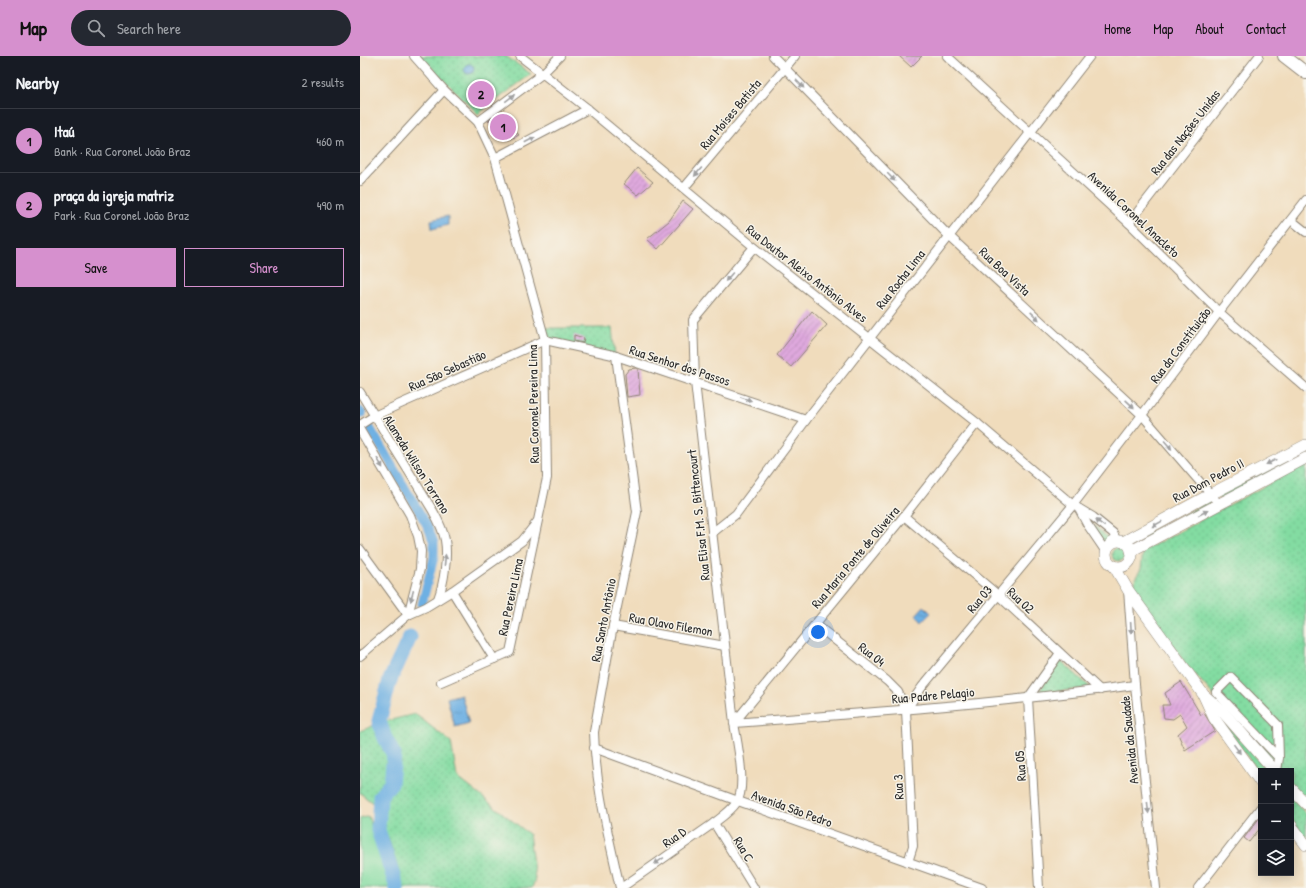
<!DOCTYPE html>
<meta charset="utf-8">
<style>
body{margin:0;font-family:"Patrick Hand",sans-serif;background:#242831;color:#f1f3f6}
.controls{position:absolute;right:12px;bottom:12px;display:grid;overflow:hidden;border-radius:0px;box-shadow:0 2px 10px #0003}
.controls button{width:36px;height:36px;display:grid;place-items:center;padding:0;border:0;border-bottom:1px solid #363941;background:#171b24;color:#f1f3f6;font:20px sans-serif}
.you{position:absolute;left:458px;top:576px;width:14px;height:14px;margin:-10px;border:3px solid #fff;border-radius:50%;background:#1a73e8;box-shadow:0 0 0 6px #1a73e833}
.badge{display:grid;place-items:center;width:26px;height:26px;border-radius:50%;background:#d690ce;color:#111;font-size:13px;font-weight:700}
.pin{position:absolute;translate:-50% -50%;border:2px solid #fff;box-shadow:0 1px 4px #0006}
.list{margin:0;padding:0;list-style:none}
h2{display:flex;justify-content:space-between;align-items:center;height:52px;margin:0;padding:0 16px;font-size:17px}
h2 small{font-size:13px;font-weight:400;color:#9ea1a6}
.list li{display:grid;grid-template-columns:26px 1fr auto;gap:12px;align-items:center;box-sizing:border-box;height:64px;padding:0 16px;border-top:1px solid #363941}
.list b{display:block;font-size:15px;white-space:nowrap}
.list p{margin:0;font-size:13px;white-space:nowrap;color:#9ea1a6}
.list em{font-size:13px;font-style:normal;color:#9ea1a6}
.actions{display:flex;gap:8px;padding:12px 16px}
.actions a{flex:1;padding:9px 0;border:1px solid #d690ce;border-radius:0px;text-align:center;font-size:14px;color:#d690ce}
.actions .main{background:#d690ce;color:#111}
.icon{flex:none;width:22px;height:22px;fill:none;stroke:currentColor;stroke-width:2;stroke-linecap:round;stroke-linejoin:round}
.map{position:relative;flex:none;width:946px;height:832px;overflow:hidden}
header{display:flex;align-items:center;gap:24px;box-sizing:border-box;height:56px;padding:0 20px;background:#d690ce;color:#111}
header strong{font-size:19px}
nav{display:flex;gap:22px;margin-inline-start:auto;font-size:14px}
.search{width:280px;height:36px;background:#242831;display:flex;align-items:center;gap:10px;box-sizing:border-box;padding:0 14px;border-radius:22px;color:#9ea1a6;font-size:15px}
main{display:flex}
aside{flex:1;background:#171b24}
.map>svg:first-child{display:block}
.park{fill:url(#park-dots);stroke:#578466}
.garden{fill:#83dca2;stroke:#578466}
.water{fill:url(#water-ripples);stroke:#4c6e87}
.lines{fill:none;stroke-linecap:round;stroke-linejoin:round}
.canal{stroke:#6eb0e3;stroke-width:9}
.river{stroke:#6eb0e3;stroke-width:15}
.building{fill:url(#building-hatch)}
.street-casing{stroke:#8e8474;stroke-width:10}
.secondary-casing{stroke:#8e8474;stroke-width:12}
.primary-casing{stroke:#8e8474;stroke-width:14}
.street{stroke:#fff;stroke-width:8}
.secondary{stroke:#fff;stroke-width:11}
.primary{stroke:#fff;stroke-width:12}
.oneway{fill:#a0a0a0}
.labels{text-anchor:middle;stroke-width:3;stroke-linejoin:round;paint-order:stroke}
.street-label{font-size:13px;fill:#2b2b2b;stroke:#f7f3e8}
</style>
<header>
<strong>Map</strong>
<div class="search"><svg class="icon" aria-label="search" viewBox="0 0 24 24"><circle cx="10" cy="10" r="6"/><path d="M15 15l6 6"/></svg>Search here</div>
<nav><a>Home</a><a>Map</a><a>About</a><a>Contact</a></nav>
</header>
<main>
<aside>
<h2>Nearby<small>2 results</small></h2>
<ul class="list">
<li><span class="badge">1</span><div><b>Itaú</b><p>Bank · Rua Coronel João Braz</p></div><em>460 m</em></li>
<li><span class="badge">2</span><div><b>praça da igreja matriz</b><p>Park · Rua Coronel João Braz</p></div><em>490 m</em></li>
</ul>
<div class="actions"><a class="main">Save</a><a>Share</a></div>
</aside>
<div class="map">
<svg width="946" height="832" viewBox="0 0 946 832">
<defs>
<pattern id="park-dots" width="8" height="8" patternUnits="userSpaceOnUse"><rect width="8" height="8" fill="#83dca2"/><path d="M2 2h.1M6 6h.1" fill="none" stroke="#71bd8c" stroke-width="1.8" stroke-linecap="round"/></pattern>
<pattern id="water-ripples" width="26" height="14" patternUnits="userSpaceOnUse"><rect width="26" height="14" fill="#6eb0e3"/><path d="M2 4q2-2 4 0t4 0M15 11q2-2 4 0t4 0" fill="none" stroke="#5b8fb8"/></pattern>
<pattern id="building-hatch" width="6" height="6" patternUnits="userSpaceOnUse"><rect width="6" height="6" fill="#dfa9de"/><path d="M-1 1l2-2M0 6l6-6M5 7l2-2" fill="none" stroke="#b58ab4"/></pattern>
</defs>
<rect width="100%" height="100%" fill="#f7f3e8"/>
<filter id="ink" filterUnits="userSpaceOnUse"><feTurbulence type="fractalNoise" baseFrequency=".025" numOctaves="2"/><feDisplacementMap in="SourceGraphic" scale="8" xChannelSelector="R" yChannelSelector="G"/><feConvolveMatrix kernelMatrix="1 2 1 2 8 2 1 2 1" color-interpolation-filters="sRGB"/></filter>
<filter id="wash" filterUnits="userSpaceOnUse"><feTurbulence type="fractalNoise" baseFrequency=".012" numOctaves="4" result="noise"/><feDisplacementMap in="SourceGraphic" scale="16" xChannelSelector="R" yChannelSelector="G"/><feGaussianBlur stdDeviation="0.9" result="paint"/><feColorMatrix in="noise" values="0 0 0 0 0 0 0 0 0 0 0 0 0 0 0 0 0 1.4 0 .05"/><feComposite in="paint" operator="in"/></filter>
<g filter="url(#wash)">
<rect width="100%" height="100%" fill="#f0dcbc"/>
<g class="park">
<path d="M 60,0 L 146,0 L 171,18 L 118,58 Z"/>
<path d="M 182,272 L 252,272 L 255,299 L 185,283 Z"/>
<path d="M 946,394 L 946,399 L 859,443 L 859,440 Z"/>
<path d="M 946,408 L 946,743 L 931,727 L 931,715 L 920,715 L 826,608 L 773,534 L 776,521 L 781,513 L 783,495 Z"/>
<path d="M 850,445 L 852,446 L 775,487 L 775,484 Z"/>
<path d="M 728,465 L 751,484 L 745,489 Z"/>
<circle cx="759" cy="498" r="7"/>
<path d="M 700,604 L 731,632 L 678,637 Z"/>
<path d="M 55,658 L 91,686 L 97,721 L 169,778 L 175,823 L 172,832 L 44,832 L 30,787 L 15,749 L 0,737 L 0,675 L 23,666 Z"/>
<path d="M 863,666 L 864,666 L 908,715 L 901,715 L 901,720 Z"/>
<path d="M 931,741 L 946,758 L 946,782 L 931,762 Z"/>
</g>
<path class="garden" d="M 8,760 L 34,832 L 0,832 L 0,763 Z"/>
<g class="water">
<circle cx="109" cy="13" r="5"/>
<path d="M 88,160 L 88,169 L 72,173 L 71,164 Z"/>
<path d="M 564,550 L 571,557 L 562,566 L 556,559 Z"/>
<path d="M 101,638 L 109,667 L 95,671 L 87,642 Z"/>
</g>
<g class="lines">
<g class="canal">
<path d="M 0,355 L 2,358"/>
<path d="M 10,372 L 68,471 L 74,487 L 74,501 L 62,548"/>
</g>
<path class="river" d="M 37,832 L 18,774 L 20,740 L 31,727 L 34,699 L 25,682 L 19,665 L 30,624 L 50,581"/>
</g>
<g id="blocks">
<g class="building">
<path d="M 539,0 L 562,0 L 551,11 Z"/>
<path d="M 140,57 L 159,79 L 151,83 L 146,84 L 128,65 Z"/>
<path d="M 277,112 L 293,126 L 278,139 L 264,128 Z"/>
<path d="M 323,145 L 333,153 L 298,193 L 287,183 L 309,165 Z"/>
<path d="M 452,255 L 467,269 L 431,311 L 417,299 Z"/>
<path d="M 214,279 L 224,282 L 223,287 L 214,285 Z"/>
<path d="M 276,312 L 278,313 L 280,339 L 267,341 L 265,318 L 269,313 Z"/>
<path d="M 821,626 L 841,659 L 844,657 L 855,675 L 825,694 L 818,678 L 827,670 L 820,658 L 813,663 L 804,662 L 802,649 L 810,649 L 805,637 Z"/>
<path d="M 901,760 L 901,771 L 889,786 L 884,782 Z"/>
</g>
</g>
</g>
<g filter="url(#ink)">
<use href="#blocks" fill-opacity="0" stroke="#8e8474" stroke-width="1"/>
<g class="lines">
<g class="street-casing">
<g id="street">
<path d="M 54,0 L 84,34 L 118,66 L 135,102 L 185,284 L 187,422 L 150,596 L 81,626"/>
<path d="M 160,0 L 228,53 L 394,191 L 617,367 L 713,449 L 733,461 L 753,477 L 757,485"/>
<path d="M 413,0 L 589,180 L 782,359 L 859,448"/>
<path d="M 587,0 L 769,167 L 859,256 L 946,332"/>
<path d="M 118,66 L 182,18 L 200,0"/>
<path d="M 135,102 L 228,53"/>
<path d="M 0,125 L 84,34"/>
<path d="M 324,132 L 435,0"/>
<path d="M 931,164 L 946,176"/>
<path d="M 769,167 L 899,0"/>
<path d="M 185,284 L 253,299 L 446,364"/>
<path d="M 256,300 L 277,456 L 253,570 L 234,676 C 235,729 249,781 260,832"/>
<path d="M 0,336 L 73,455 C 78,464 83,473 85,484 C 88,501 84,527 78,543"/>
<path d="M 0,369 L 14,360 L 38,349 L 185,284"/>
<path d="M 0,374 L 50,459 L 58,480 L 61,495 L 60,513 L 48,559"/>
<path d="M 719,453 L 727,468 L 746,496"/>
<path d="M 544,460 L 638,539 L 740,634"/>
<path d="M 352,477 L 376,458 L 446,364 L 730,0"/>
<path d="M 0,493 L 48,559"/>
<path d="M 768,534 L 775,629 L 796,832"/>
<path d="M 92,535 L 134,603"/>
<path d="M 455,568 L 527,625 L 538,636 L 546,654 L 553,790 L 548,806"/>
<path d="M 253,570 L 365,590"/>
<path d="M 0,600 L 48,559 L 66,551 L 92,535 L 162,485 L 177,466"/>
<path d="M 546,654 L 562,631 L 713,449 L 782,359 L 859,256 L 946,144"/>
<path d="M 374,667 C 508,657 642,647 775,629"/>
<path d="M 374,667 L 544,460 L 617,367"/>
<path d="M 234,692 L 378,745 L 622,832"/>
<path d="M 917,715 L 919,702 L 918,669 L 871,621 L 856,636 L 919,702"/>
<path d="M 354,767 L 394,832"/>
<path d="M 261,832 L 354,767 C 362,761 371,755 377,746 C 387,730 377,686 374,667 L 335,326 L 333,264 L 394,191"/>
<path d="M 679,832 L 668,642 L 700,597"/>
<path d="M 838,832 L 901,751"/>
</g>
</g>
<g class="secondary-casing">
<g id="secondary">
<circle cx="759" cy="498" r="13"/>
<path d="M 763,486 L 851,438 L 946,389"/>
<path d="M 771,495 L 946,402"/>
<path d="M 754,510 L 768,534 L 843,638 L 854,662 L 901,727"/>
<path d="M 846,641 L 862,655 L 915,715"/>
<path d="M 931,732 L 946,748"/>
<path d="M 931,769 L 946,789"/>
</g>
</g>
<g class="primary-casing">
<path id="primary" d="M 924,0 L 946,17"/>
</g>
<use href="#street" class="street"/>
<use href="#secondary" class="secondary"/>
<use href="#primary" class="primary"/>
</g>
<defs><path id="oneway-solid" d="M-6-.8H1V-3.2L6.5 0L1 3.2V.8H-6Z"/></defs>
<g class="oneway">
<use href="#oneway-solid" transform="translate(440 28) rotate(46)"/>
<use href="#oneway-solid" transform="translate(150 42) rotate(-37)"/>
<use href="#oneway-solid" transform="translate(170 84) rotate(-28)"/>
<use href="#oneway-solid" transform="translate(338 116) rotate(130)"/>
<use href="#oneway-solid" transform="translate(531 121) rotate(46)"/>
<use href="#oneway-solid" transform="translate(369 221) rotate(130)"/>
<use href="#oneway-solid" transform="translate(675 260) rotate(43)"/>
<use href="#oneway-solid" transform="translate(386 343) rotate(19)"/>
<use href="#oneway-solid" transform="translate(770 348) rotate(43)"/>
<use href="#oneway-solid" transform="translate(808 389) rotate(49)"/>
<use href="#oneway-solid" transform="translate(911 406) rotate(153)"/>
<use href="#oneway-solid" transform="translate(20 407) rotate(60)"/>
<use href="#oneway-solid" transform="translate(843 457) rotate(-28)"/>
<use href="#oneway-solid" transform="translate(740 467) rotate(-142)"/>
<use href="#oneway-solid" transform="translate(797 468) rotate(151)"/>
<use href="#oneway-solid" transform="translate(85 504) rotate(-85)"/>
<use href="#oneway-solid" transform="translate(52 540) rotate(104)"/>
<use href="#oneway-solid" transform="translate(771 572) rotate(86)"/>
<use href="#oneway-solid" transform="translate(877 693) rotate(54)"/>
<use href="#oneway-solid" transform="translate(788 752) rotate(84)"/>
<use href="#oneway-solid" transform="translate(299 805) rotate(145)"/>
</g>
</g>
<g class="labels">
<g class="street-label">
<text transform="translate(370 58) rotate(-50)" y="5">Rua Moises Batista</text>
<text transform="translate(825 76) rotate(-52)" y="5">Rua das Nações Unidas</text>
<text transform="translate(774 158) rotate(43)" y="5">Avenida Coronel Anacleto</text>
<text transform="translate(645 215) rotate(43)" y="5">Rua Boa Vista</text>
<text transform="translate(447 217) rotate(38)" y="5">Rua Doutor Aleixo Antônio Alves</text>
<text transform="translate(540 223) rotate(-52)" y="5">Rua Rocha Lima</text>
<text transform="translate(820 289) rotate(-53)" y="5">Rua da Constituição</text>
<text transform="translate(320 309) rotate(18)" y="5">Rua Senhor dos Passos</text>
<text transform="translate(87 314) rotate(-24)" y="5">Rua São Sebastião</text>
<text transform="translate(173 348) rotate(-91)" y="5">Rua Coronel Pereira Lima</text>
<text transform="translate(57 408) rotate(58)" y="5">Alameda Wilson Torrano</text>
<text transform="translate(848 424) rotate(-28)" y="5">Rua Dom Pedro II</text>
<text transform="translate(338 459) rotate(-96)" y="5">Rua Elisa F.M. S. Bittencourt</text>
<text transform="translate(495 501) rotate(-50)" y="5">Rua Maria Ponte de Oliveira</text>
<text transform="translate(150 541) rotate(-78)" y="5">Rua Pereira Lima</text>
<text transform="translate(619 543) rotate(-50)" y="5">Rua 03</text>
<text transform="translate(661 544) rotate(43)" y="5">Rua 02</text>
<text transform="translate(243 564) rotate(-79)" y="5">Rua Santo Antônio</text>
<text transform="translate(311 568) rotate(10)" y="5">Rua Olavo Filemon</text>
<text transform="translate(512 598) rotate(38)" y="5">Rua 04</text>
<text transform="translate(573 639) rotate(-5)" y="5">Rua Padre Pelagio</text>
<text transform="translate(769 684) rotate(-96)" y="5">Avenida da Saudade</text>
<text transform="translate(660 710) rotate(-94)" y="5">Rua 05</text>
<text transform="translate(538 731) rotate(-93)" y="5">Rua 3</text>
<text transform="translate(432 752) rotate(20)" y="5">Avenida São Pedro</text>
<text transform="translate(314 781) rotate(-35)" y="5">Rua D</text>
<text transform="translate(384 793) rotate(59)" y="5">Rua C</text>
</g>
</g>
</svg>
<div class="controls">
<button>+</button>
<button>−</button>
<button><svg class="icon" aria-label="layers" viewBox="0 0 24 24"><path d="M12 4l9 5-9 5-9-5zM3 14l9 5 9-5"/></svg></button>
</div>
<div class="you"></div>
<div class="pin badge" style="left:143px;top:71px">1</div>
<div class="pin badge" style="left:121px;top:38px">2</div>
</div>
</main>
